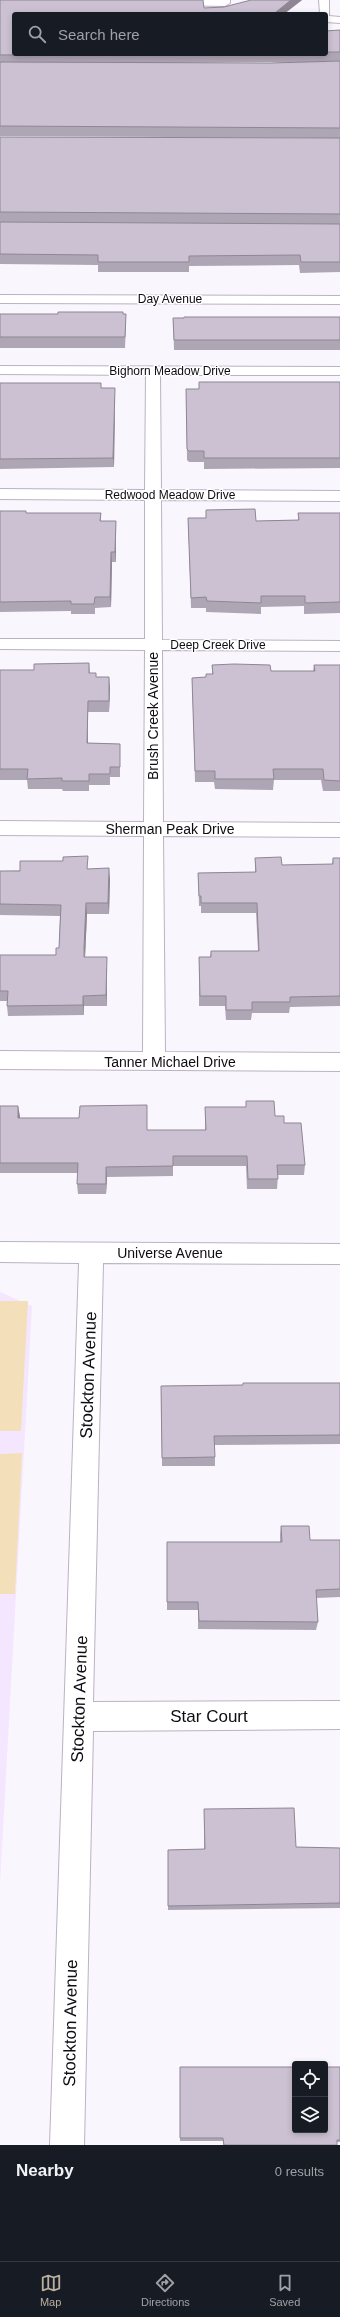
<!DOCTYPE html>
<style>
body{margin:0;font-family:Arial,sans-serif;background:#242831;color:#f1f3f6}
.controls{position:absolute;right:12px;bottom:12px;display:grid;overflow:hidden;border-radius:4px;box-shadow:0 2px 6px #0003}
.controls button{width:36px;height:36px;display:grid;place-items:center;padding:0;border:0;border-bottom:1px solid #363941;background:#171b24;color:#f1f3f6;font:20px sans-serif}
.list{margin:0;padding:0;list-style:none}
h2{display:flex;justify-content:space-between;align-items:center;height:52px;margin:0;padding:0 16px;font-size:17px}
h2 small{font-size:13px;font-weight:400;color:#9ea1a6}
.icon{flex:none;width:22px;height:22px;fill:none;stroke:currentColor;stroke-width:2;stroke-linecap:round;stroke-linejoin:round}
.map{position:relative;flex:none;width:340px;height:2145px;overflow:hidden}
.search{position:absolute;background:#171b24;box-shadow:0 2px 6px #0003;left:12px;right:12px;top:12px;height:44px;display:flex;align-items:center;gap:10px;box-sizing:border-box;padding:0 14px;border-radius:4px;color:#9ea1a6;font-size:15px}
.sheet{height:116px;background:#171b24}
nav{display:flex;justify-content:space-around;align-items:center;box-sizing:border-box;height:56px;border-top:1px solid #363941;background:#171b24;font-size:11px;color:#9ea1a6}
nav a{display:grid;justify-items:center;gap:2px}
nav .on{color:#bab09d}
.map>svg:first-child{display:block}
.built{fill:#f5e6ff}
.green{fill:#f3e0bb}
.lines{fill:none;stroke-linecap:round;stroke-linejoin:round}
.minor-casing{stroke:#bcb2c3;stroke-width:2}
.minor{fill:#fff;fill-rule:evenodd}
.wall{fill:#afa6b5;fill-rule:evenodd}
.shaded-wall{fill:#8e8793}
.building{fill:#cbc1d2;stroke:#8e8793}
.labels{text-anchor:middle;stroke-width:3;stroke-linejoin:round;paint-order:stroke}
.far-street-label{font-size:12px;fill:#0e0b11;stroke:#fff}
.street-label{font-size:14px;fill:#0e0b11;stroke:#fff}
.near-street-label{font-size:17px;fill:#0e0b11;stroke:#fff}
</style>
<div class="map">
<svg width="340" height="2145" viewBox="0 0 340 2145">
<rect width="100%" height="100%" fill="#faf6fd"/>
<path class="built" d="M 0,1292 L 32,1306 L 0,1883 Z"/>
<g class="green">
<path d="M 0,1301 L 28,1301 L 21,1431 L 0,1431 Z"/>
<path d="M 22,1453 L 15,1594 L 0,1594 L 0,1454 Z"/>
</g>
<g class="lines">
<g class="minor-casing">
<g id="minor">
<path d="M 174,0 L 230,0 L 230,3 L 225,6 L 170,5 L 169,3 Z"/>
<path d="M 319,0 L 329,0 L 329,16 L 340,17 L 340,23 L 326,22 L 326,14 L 320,14 Z"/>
<path d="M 0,295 L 340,296 L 340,304 L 0,303 Z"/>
<path d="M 0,366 L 340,367 L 340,375 L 160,375 L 161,490 L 340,491 L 340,501 L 161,500 L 162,640 L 340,641 L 340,651 L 162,650 L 163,822 L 340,823 L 340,837 L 163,836 L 165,1052 L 340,1053 L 340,1071 L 0,1069 L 0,1051 L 143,1052 L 144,836 L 0,835 L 0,821 L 144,822 L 145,650 L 0,649 L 0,639 L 145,639 L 145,500 L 0,499 L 0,489 L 145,490 L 146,375 L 0,374 Z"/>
<path d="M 0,1242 L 340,1244 L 340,1264 L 103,1263 L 93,1702 L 340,1701 L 340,1729 L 93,1731 L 84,2145 L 50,2145 L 79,1263 L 0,1262 Z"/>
</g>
</g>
<use href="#minor" class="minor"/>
</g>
<g class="wall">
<path d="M 0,0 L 204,8 L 302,0 L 284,14 L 14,14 L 14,54 L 326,54 L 326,31 L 340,30 L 340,272 L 300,273 L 299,265 L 189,266 L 189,272 L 98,272 L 98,265 L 0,264 L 0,222 L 224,223 L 0,222 L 0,137 L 332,138 L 0,136 ZM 226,62 L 319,62 L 270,63 L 152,63 Z"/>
<path d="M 0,314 L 123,314 L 126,324 L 125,348 L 0,348 Z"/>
<path d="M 340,317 L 340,350 L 174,350 L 173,318 Z"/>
<path d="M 199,382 L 340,382 L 340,468 L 204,469 L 204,462 L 189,462 L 187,460 L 186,389 L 199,389 Z"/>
<path d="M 0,383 L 102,388 L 115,398 L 114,467 L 0,469 Z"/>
<path d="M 206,510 L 256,521 L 298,520 L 298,513 L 340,513 L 340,613 L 304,614 L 304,606 L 261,607 L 261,614 L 206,612 L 206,608 L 191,608 L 188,518 L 206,518 Z"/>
<path d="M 0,511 L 26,511 L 26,513 L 101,513 L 101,521 L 116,521 L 116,562 L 112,562 L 111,607 L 95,608 L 95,614 L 71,614 L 71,611 L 0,612 Z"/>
<path d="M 89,663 L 90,673 L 96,677 L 110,688 L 109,712 L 88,712 L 88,743 L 120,744 L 120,777 L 110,777 L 110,785 L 89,785 L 89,791 L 63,791 L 62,789 L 28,789 L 27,780 L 0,780 L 0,670 L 34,670 Z"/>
<path d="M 212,665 L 271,671 L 313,671 L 314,665 L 340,665 L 340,791 L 323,791 L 321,780 L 274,780 L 273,790 L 215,789 L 214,782 L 195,782 L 192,678 L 206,677 L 212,674 Z"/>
<path d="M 255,858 L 282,865 L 332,864 L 333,858 L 340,858 L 340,1006 L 290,1007 L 289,1013 L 252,1013 L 251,1020 L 226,1020 L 225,1006 L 199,1006 L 199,957 L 210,957 L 211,951 L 258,951 L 256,913 L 201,913 L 201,906 L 199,906 L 198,873 L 255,872 Z"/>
<path d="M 88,869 L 110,879 L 109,914 L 87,914 L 85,957 L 107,967 L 107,1006 L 84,1006 L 84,1015 L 8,1016 L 7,1006 L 7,1001 L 0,1001 L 0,955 L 56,955 L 59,948 L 60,916 L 0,915 L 0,871 Z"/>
<path d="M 246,1101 L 275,1116 L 284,1123 L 305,1165 L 304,1175 L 278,1175 L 277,1189 L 247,1189 L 246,1166 L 173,1166 L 173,1176 L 107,1177 L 106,1194 L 78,1194 L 77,1184 L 78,1173 L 0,1173 L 0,1106 L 20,1116 L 19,1118 L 147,1130 L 205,1130 L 205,1107 L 246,1107 Z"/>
<path d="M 340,1383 L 340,1444 L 215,1445 L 215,1466 L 162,1466 L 161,1386 L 243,1385 Z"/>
<path d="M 281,1526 L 310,1540 L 340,1540 L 340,1597 L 316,1598 L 318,1622 L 316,1630 L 198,1629 L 198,1610 L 167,1610 L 167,1542 L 280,1542 L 280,1534 Z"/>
<path d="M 204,1809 L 296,1847 L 340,1848 L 340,1908 L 168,1910 L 168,1850 L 204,1849 Z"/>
<path d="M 180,2067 L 340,2067 L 340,2142 L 337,2142 L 337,2145 L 223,2145 L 223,2141 L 180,2141 Z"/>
</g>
<g class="shaded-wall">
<path d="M 291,0 L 302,0 L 284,14 L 276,14 L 276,12 Z"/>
<path d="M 115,388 L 115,398 L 114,467 L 113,458 Z"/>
<path d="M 116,521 L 116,562 L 115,552 Z"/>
<path d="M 111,552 L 112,562 L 111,607 L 110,597 Z"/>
<path d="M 109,677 L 110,688 L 109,712 Z"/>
<path d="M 88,701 L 88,754 L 87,743 Z"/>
<path d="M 109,868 L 110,879 L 109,914 L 108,903 Z"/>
<path d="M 86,903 L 87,914 L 85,958 L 84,948 Z"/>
<path d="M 107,957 L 107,1006 L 106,995 Z"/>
<path d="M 83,996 L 84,1006 L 84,1015 L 83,1005 Z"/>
<path d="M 18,1106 L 20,1116 L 19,1128 L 18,1118 Z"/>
<path d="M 106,1167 L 107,1177 L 106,1194 Z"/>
</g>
<g class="building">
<path d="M 0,0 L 203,0 L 204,8 L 224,7 L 251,0 L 291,0 L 276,12 L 280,14 L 14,14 L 14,54 L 115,54 L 0,55 Z"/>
<path d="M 340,30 L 340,52 L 326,52 L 326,31 Z"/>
<path d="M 340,61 L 340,128 L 0,126 L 0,62 L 270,63 Z"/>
<path d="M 0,137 L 340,138 L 340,214 L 0,212 Z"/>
<path d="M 0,222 L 340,224 L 340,262 L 301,262 L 300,255 L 189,256 L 189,262 L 98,262 L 98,255 L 0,254 Z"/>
<path d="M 58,312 L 123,312 L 123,314 L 126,314 L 125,337 L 0,337 L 0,314 L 58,314 Z"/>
<path d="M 184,317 L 340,317 L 340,340 L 174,340 L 173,318 L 184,318 Z"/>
<path d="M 199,382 L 340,382 L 340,458 L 204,458 L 204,451 L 189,451 L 187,449 L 186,389 L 199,389 Z"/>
<path d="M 0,383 L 101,383 L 101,388 L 115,388 L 113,458 L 0,459 Z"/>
<path d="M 255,509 L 256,521 L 299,520 L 298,513 L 340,513 L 340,602 L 305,603 L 305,596 L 261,596 L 261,603 L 207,601 L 206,597 L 191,598 L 188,518 L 206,518 L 206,510 Z"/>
<path d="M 0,511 L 26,511 L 26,513 L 101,513 L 100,521 L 116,521 L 115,552 L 111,552 L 110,597 L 95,597 L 94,604 L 71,604 L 71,601 L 0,602 Z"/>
<path d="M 89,663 L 89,673 L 96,673 L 96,677 L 109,677 L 109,701 L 88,701 L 87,743 L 120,744 L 120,767 L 110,767 L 110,774 L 89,774 L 89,781 L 62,781 L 62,778 L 27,779 L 28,769 L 0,769 L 0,670 L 34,670 L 34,664 Z"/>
<path d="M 234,664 L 270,665 L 271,671 L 315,671 L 314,665 L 340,665 L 340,781 L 324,780 L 323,769 L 273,769 L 274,779 L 215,779 L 215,771 L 195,771 L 192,678 L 206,677 L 206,674 L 213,674 L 212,665 Z"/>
<path d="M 88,856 L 87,869 L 109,868 L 108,903 L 86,903 L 84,948 L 84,957 L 107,957 L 106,995 L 83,996 L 83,1005 L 7,1006 L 8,991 L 0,991 L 0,955 L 56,955 L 56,948 L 59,948 L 61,905 L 0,904 L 0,871 L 20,871 L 20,861 L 63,861 L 63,857 Z"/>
<path d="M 281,857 L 282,865 L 333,864 L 333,858 L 340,858 L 340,996 L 290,997 L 290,1002 L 252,1002 L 252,1010 L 226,1010 L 226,996 L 200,996 L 199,957 L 211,957 L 211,951 L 259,951 L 257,903 L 201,903 L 201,896 L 199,896 L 198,873 L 256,872 L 255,858 Z"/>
<path d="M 246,1101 L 274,1101 L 275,1116 L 284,1116 L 284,1123 L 301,1123 L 305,1165 L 277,1165 L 278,1179 L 248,1179 L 247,1156 L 173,1156 L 173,1166 L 106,1167 L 106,1184 L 77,1184 L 78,1163 L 0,1163 L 0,1106 L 18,1106 L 18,1118 L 79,1118 L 80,1106 L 147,1105 L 147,1130 L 206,1130 L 205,1107 L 246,1107 Z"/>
<path d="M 243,1383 L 340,1383 L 340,1435 L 214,1436 L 215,1457 L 162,1458 L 161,1386 L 243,1385 Z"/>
<path d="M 281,1526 L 309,1526 L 310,1540 L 340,1540 L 340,1589 L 316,1590 L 318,1622 L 199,1621 L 198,1602 L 167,1602 L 167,1542 L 282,1542 Z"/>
<path d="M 294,1808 L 296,1847 L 340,1848 L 340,1903 L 168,1906 L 168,1850 L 205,1849 L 204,1809 Z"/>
<path d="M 180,2067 L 295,2067 L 295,2130 L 325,2130 L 325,2067 L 340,2067 L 340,2140 L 337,2140 L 337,2145 L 224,2145 L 223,2138 L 180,2138 Z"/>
</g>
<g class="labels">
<g class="far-street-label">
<text x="170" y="303">Day Avenue</text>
<text x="170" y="375">Bighorn Meadow Drive</text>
<text x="170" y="499">Redwood Meadow Drive</text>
<text x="218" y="649">Deep Creek Drive</text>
</g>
<g class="street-label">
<text transform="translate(153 716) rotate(-90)" y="5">Brush Creek Avenue</text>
<text x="170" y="834">Sherman Peak Drive</text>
<text x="170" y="1067">Tanner Michael Drive</text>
<text x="170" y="1258">Universe Avenue</text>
</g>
<g class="near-street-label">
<text transform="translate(88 1375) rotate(-88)" y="6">Stockton Avenue</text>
<text transform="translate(79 1699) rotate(-88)" y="6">Stockton Avenue</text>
<text x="209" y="1722">Star Court</text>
<text transform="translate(70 2023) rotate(-89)" y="6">Stockton Avenue</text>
</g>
</g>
</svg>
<div class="controls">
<button><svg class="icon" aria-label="locate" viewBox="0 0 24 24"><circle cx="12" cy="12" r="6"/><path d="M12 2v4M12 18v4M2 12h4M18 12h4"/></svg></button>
<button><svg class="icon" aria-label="layers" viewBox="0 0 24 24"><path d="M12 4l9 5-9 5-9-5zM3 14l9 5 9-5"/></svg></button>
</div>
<div class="search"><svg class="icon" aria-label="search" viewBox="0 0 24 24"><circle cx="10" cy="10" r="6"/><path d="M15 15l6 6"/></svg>Search here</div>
</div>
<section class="sheet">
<h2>Nearby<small>0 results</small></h2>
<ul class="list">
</ul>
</section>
<nav>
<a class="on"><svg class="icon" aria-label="map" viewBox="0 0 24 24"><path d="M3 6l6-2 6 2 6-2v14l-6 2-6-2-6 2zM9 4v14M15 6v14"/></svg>Map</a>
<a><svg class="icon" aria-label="directions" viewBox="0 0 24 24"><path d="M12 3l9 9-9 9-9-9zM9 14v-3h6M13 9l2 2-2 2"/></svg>Directions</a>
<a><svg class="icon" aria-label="saved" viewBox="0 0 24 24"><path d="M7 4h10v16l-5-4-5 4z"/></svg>Saved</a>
</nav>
